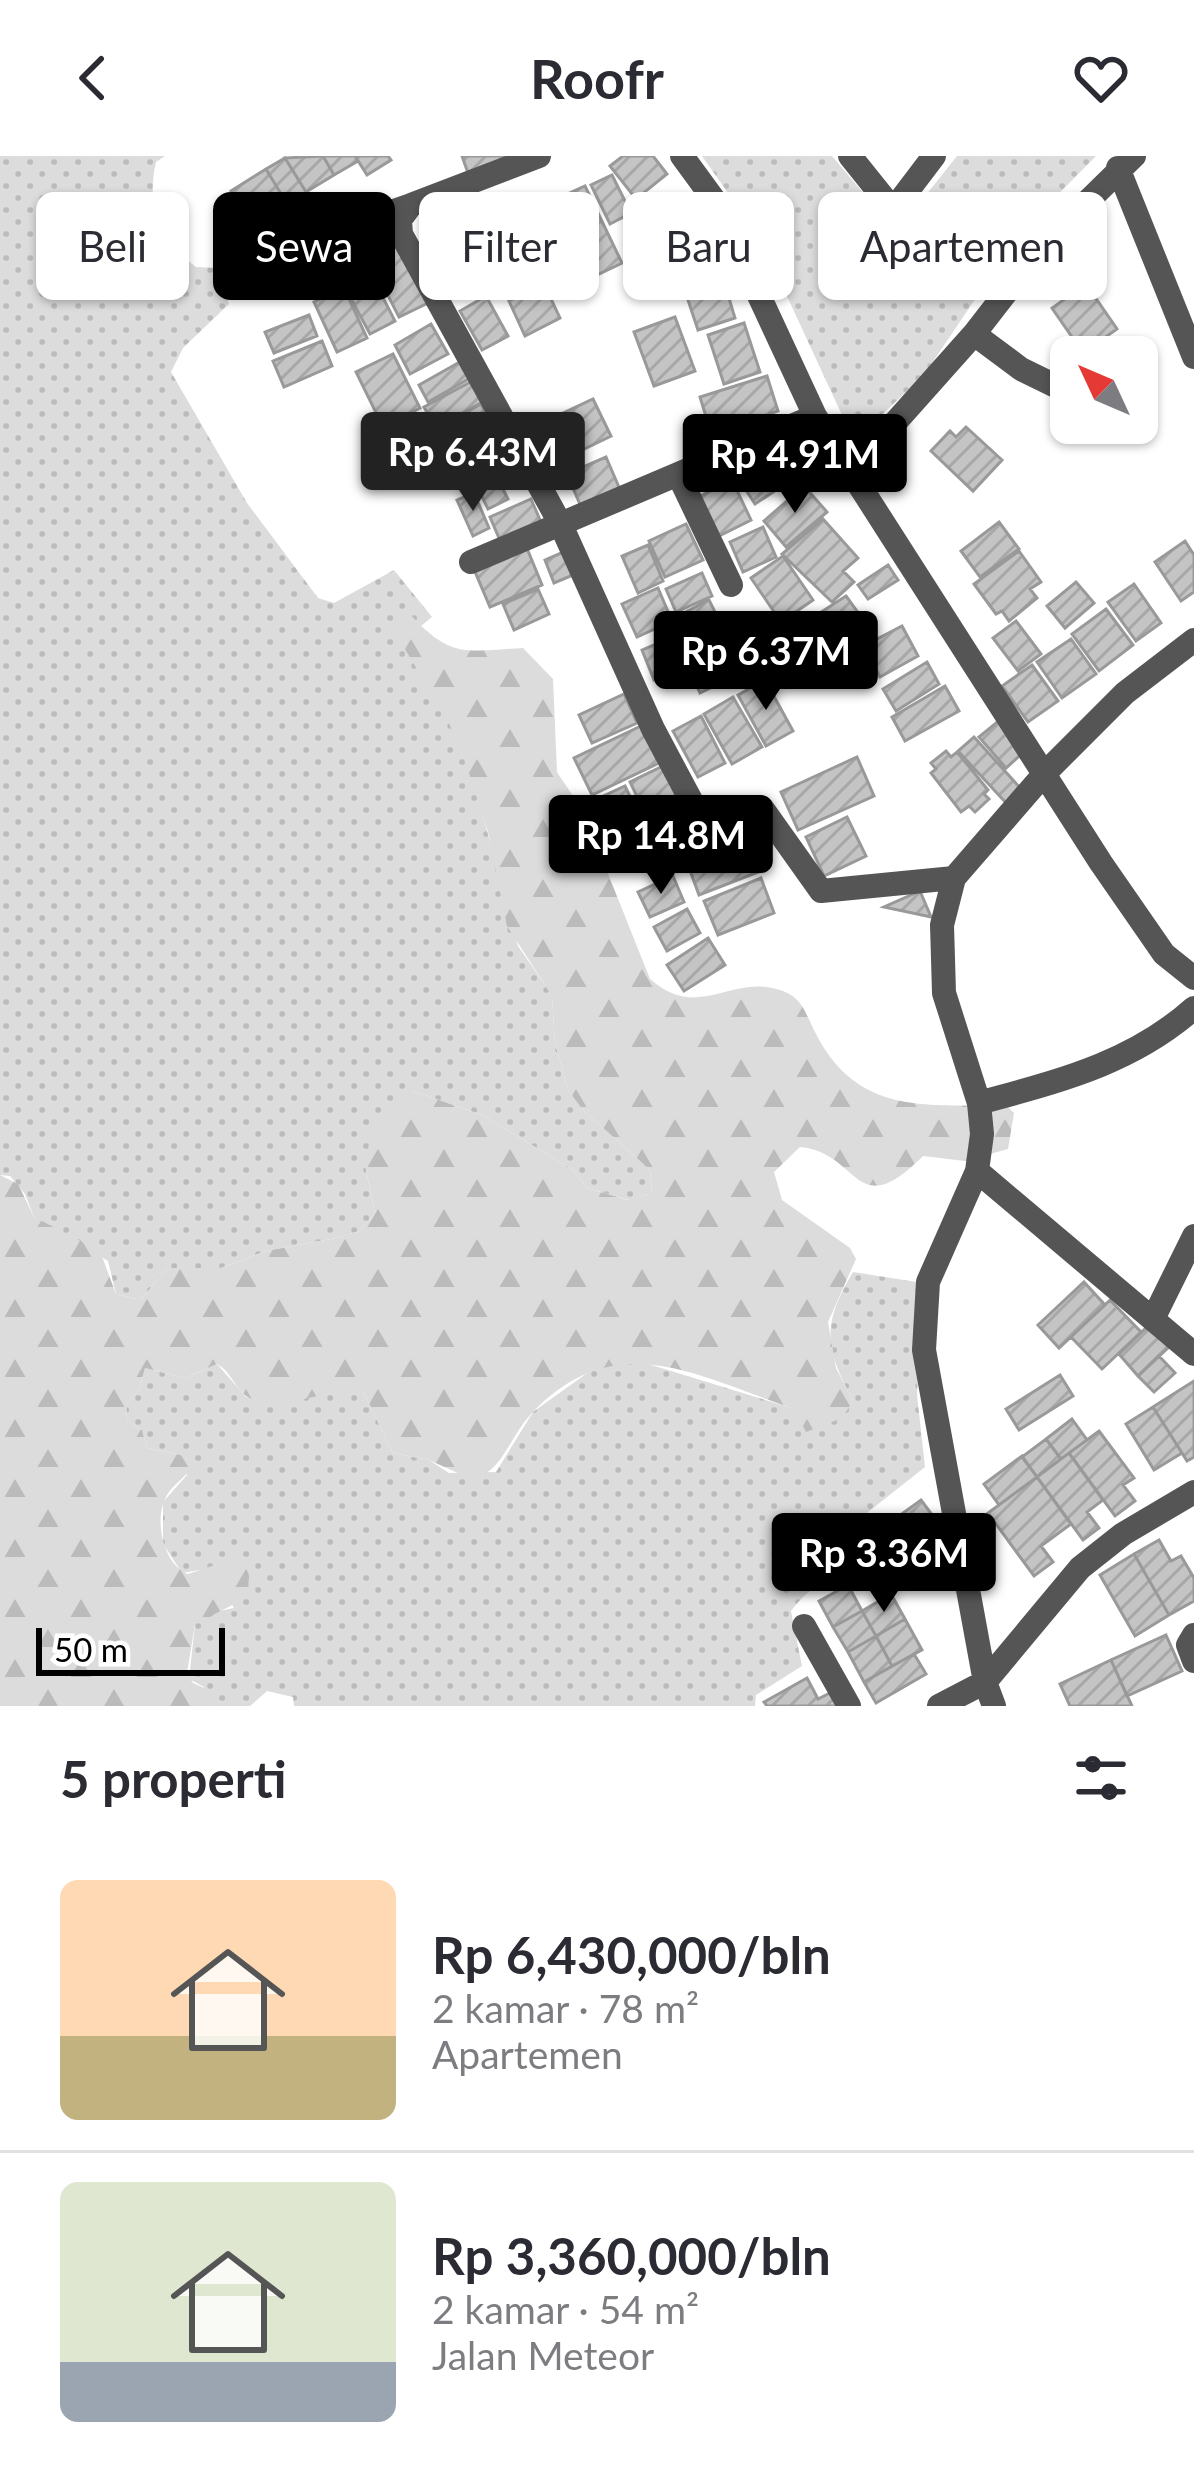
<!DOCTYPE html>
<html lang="id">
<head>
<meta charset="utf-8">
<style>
	:root { --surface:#fff; --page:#f7f7f7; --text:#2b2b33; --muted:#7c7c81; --line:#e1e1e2; --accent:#000 }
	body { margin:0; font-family:Lato,sans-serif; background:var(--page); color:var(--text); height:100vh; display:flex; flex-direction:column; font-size:45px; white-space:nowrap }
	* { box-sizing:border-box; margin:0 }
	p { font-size:39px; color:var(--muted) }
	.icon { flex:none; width:66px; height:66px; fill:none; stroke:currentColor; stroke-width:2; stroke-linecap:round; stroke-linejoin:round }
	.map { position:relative; height:1550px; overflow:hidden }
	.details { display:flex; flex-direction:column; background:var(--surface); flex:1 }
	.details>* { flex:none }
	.top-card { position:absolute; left:36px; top:36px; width:1122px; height:108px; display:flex; gap:24px }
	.needle { width:78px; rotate:314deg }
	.fabs { position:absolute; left:1050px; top:180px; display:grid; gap:24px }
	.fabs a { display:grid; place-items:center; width:108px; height:108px; border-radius:18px; background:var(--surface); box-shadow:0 3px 9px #0004; font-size:60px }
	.scale { position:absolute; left:36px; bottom:30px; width:189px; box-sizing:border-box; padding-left:12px; border:6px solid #000; border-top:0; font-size:33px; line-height:42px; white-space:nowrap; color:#000; -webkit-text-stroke:9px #fff; paint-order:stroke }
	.price { position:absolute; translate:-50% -102px; padding:0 27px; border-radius:12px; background:var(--accent); color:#fff; font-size:39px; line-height:78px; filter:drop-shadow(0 3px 6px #0008) }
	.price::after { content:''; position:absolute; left:50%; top:72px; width:36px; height:27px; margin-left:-18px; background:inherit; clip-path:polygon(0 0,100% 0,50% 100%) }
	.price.active { background:#222; color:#fff }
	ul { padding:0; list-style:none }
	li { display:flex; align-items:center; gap:36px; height:300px; padding:0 60px }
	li+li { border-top:3px solid var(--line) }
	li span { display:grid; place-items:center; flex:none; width:336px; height:240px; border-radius:18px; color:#555 }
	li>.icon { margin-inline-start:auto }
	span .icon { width:144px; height:144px; fill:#fffc; stroke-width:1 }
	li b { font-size:51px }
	h2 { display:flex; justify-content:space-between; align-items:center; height:144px; padding:0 60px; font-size:51px }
	.pill { padding:0 42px; border-radius:18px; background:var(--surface); box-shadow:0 3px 9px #0004; font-size:42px; line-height:108px }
	.pill.active { background:var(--accent); color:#fff }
	header { display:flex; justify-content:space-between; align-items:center; height:156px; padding:0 60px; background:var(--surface); font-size:54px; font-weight:700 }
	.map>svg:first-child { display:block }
</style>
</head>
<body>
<header><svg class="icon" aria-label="back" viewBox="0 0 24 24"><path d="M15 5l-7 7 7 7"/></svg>Roofr<svg class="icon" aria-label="heart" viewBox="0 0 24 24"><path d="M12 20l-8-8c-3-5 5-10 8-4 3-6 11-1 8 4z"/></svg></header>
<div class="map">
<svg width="1194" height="1550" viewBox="0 0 1194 1550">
	<defs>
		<pattern id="grass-dots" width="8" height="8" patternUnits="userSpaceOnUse" patternTransform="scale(3)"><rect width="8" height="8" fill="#dcdcdc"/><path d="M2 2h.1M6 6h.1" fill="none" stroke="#bbb" stroke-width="1.8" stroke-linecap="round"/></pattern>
		<pattern id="forest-firs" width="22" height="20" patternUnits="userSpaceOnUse" patternTransform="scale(3)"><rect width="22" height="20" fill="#dcdcdc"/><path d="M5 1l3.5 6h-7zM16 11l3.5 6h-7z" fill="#bbb"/></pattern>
		<pattern id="building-hatch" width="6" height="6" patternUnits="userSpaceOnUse" patternTransform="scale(3)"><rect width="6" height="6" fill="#c4c4c4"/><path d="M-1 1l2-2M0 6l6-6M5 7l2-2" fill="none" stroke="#a7a7a7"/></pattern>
	</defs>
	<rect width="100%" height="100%" fill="#fff"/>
	<path fill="url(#grass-dots)" d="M 0,0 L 165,0 L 156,6 C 146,50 159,83 196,111 L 218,112 L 229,148 L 183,192 L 171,216 L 247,347 L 318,442 L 334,447 L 394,414 L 432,461 L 421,470 L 405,454 L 475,630 L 518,790 L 552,839 L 555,887 L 568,934 L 582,953 L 650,1014 L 652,1037 L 629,1044 L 587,1032 L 573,1014 L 482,959 L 413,935 L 365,1009 L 375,1057 L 360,1075 L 336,1082 L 266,1095 L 221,1112 L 167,1112 L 141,1144 L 116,1138 L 108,1105 L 34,1061 L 25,1038 L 10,1020 L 0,1019 Z
		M 702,0 L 832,0 L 904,85 L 920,68 L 922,44 L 957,0 L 1096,0 L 1019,78 L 924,219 L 854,285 L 761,84 Z
		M 853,1116 L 923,1127 L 917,1239 L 925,1311 L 853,1368 C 854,1411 815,1423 791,1455 L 802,1510 L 756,1539 L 755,1550 L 294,1550 L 293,1541 L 267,1535 L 250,1550 L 212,1550 L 204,1531 L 189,1523 L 195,1468 L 209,1457 L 234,1452 L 211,1412 L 182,1417 L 163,1388 L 163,1346 L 187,1319 L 181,1299 L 147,1292 L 142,1274 L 127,1265 L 126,1248 L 139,1234 L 145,1212 L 185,1222 L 217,1208 L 246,1241 C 281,1240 333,1230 363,1235 L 393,1297 L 429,1304 L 449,1317 L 496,1316 L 533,1256 L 590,1215 L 612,1207 L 635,1204 L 795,1253 L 806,1275 L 853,1245 C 825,1192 821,1169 853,1116 Z"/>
	<path fill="url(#forest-firs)" d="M 405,453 C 450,502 459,496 523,492 L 553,523 L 557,616 L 583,655 L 650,823 C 699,866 729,818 780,834 C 802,841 805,856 814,874 C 856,960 925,949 1006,949 L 1014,957 L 1008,993 L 965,1005 L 923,1000 C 854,1069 861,997 800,991 L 774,1016 L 782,1044 L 850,1092 L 856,1103 L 828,1166 L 836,1212 L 853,1245 L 842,1262 L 806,1276 L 794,1253 C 698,1221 616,1168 531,1258 C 509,1282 504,1313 473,1324 L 429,1304 L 393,1297 L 363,1235 C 328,1230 283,1258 250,1242 C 236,1236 232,1216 217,1208 L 185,1222 L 145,1212 L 139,1234 L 126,1248 L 127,1265 L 142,1274 L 147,1292 L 181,1299 L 190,1314 C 182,1324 170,1331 165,1343 C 154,1366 164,1409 188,1418 L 233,1403 L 249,1411 L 248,1441 L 195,1468 L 187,1517 L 193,1527 L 209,1534 L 212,1550 L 0,1550 L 0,1019 L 18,1028 L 34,1061 L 100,1095 L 116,1138 L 141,1144 L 167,1112 L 221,1112 L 266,1095 L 336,1082 L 360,1075 L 375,1057 L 365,1009 L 374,961 L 413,935 L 482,959 L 573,1014 L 587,1032 L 628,1044 L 652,1037 L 650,1014 L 582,953 L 568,934 L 555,887 L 552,840 L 507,770 L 488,676 L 466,608 L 448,565 L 393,473 Z"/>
	<path fill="url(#building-hatch)" stroke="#999" stroke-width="3" d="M 323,0 L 334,19 L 306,36 L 285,2 Z
		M 323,0 L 355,0 L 358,5 L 334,19 Z
		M 355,0 L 388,0 L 391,4 L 367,19 Z
		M 462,0 L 503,0 L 505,4 L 468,17 Z
		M 623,0 L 653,0 L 667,18 L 636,43 L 610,10 Z
		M 285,2 L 306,36 L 287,48 L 266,13 Z
		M 266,13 L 287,48 L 251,69 L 231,35 Z
		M 612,19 L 631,57 L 610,68 L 591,29 Z
		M 585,30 L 622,107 L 597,119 L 561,41 Z
		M 553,47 L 584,114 L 548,131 L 517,65 Z
		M 694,68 L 712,93 L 685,114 L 666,89 Z
		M 517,76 L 536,116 L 497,135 L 478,95 Z
		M 344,82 L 364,116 L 326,138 L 306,104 Z
		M 401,88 L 430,146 L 399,161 L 376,116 L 369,120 L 362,107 Z
		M 374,124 L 395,165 L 370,178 L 348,137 Z
		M 544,128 L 560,162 L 525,180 L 509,145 Z
		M 1086,128 L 1117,173 L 1083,197 L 1052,152 Z
		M 725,129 L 735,162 L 698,174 L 687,141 Z
		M 344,132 L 367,182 L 337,196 L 314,146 Z
		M 486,140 L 508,180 L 482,194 L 460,155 Z
		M 309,159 L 317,180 L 274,197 L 265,176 Z
		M 675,161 L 695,215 L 654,230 L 634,176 Z
		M 744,167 L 760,216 L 724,228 L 708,179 Z
		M 431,168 L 448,198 L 410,218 L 395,189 Z
		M 322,185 L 332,210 L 284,231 L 273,205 Z
		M 393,198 L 420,252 L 383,271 L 356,216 Z
		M 465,203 L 474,220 L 428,246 L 419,229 Z
		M 767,220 L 778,255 L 711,277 L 700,241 Z
		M 474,224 L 486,244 L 436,272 L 424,251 Z
		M 593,243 L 611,280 L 578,296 L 561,258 Z
		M 481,248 L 489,264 L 447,287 L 438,272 Z
		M 966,271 L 1002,304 L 973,335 L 931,295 L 950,275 L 956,281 Z
		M 496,285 L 506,304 L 476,318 L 467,298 Z
		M 785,296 L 800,318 L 755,348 L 740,325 Z
		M 606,301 L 621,336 L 582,353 L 567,318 Z
		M 494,316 L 508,343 L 488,353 L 475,326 Z
		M 732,324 L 751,364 L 719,380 L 699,341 Z
		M 804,330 L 827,356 L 786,391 L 764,365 Z
		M 474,337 L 489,372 L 473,380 L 457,344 Z
		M 531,343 L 543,371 L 502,389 L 490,361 Z
		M 823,363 L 858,402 L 843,415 L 854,426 L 832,446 L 782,398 Z
		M 999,366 L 1019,393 L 980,421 L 961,395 Z
		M 686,368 L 703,404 L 665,421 L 649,385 Z
		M 763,371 L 776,401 L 743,416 L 730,386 Z
		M 1185,385 L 1194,399 L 1194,436 L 1181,445 L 1155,406 Z
		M 648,389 L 663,425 L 638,437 L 622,400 Z
		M 526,390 L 542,429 L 490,451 L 473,411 Z
		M 568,394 L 578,417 L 554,427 L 545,404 Z
		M 1019,395 L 1041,426 L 1030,433 L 1037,442 L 1009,465 L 1002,455 L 996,458 L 974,428 Z
		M 783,400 L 813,444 L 781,466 L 751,422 Z
		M 888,409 L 898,424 L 868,443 L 858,429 Z
		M 702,417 L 712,440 L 676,456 L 666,433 Z
		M 1076,426 L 1094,447 L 1065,472 L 1047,450 Z
		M 1134,428 L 1161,467 L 1136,485 L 1108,446 Z
		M 658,432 L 672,465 L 637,481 L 622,448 Z
		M 538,433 L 549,458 L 514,474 L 503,448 Z
		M 846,440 L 867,469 L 827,493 L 809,464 Z
		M 709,444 L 716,458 L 685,474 L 678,460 Z
		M 1106,453 L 1133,489 L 1099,515 L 1072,478 Z
		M 723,458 L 736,486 L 696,505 L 683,478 Z
		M 1016,465 L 1041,498 L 1018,515 L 993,482 Z
		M 902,470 L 918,500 L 880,521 L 864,490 Z
		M 680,478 L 692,508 L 654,524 L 642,494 Z
		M 1071,483 L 1096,518 L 1062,542 L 1037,506 Z
		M 732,489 L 745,515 L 700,537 L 688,510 Z
		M 927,506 L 939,528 L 896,555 L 883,533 Z
		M 1032,509 L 1058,545 L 1028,566 L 1002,530 Z
		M 765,524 L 793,575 L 766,590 L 738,539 Z
		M 945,530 L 959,555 L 905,585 L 892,561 Z
		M 624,538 L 637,567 L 592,587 L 579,559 Z
		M 733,541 L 762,591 L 732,608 L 704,558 Z
		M 701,560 L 725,607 L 698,621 L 673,575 Z
		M 1001,563 L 1027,593 L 1006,612 L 979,581 Z
		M 641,570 L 659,607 L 592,639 L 574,602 Z
		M 974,581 L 1022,634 L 1007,648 L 958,595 Z
		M 946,595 L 951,601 L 957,596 L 988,634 L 984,638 L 989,643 L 975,656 L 969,650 L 961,656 L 931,617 L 936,613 L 931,607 Z
		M 857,601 L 874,640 L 798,674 L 781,636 Z
		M 665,609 L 689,657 L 653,674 L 630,626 Z
		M 625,630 L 648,679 L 620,692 L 597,643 Z
		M 847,661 L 866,700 L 824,720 L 806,681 Z
		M 749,685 L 761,715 L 699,739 L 688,709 Z
		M 673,720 L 684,746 L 650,761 L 638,736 Z
		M 761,722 L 774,757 L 718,779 L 704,745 Z
		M 920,735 L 931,761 L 884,751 Z
		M 687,753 L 700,777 L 667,795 L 654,771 Z
		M 708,782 L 725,809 L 684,835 L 667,809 Z
		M 1084,1126 L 1105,1149 L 1059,1192 L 1038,1169 Z
		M 1110,1144 L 1141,1176 L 1102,1213 L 1071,1181 Z
		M 1149,1169 L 1169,1191 L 1138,1220 L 1119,1198 Z
		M 1159,1200 L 1175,1217 L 1154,1236 L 1138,1220 Z
		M 1060,1219 L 1073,1240 L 1019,1274 L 1006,1253 Z
		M 1194,1225 L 1194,1301 L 1187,1305 L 1153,1251 Z
		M 1153,1251 L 1182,1297 L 1154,1314 L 1126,1268 Z
		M 1072,1263 L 1087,1284 L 1061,1303 L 1046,1283 Z
		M 1099,1275 L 1134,1322 L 1123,1329 L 1135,1345 L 1115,1360 L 1069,1297 Z
		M 1046,1283 L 1061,1303 L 1037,1321 L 1022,1301 Z
		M 1069,1297 L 1103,1344 L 1087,1356 L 1099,1372 L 1083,1384 L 1037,1321 Z
		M 1022,1300 L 1037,1321 L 999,1349 L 984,1328 Z
		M 1037,1321 L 1071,1368 L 1041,1390 L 1053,1406 L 1034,1420 L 988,1357 Z
		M 921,1344 L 941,1371 L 911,1392 L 892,1365 Z
		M 1159,1384 L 1171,1405 L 1181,1400 L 1194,1422 L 1194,1445 L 1169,1459 L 1134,1398 Z
		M 1134,1398 L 1169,1459 L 1135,1480 L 1100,1419 Z
		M 848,1429 L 862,1455 L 833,1471 L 819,1445 Z
		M 891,1438 L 905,1463 L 876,1480 L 862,1455 Z
		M 862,1455 L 876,1480 L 848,1496 L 833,1471 Z
		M 905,1463 L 922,1494 L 892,1510 L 876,1480 Z
		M 1166,1479 L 1182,1515 L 1127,1540 L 1111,1504 Z
		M 876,1480 L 892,1510 L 864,1526 L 848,1496 Z
		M 914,1498 L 926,1518 L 876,1547 L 864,1526 Z
		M 1111,1504 L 1132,1550 L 1070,1550 L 1060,1528 Z
		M 807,1522 L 818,1543 L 834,1535 L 842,1550 L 767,1550 L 764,1546 Z"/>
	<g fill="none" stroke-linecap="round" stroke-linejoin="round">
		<path stroke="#555" stroke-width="24" d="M 539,0 L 411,49 L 400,64 L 401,78 L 561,369 L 653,573 L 703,667 L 762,652 L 821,735 L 954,722
			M 682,0 L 715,45 L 815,260 L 1101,707 L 1164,798 L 1194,822
			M 850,0 L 907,71
			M 1118,12 L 1194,201
			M 893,54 L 934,0
			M 273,97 L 411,49
			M 974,178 L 1021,213 L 1070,237
			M 851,316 L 974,178 L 1043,89 L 1134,0
			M 679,320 L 731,429
			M 471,406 L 815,260
			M 979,947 C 1058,925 1131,908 1194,852
			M 977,1015 L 1194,1198
			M 1154,1161 L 1194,1080
			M 804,1470 L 849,1550
			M 1194,1479 L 1188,1489 L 1194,1505
			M 939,1550 L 985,1526 L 1080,1412 L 1123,1378 L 1194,1336
			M 994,1550 L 985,1526 L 924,1194 L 928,1126 L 977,1015 L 982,978 L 979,947 L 944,837 L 942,769 L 954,722 L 1045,617 L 1125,537 L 1194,484"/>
	</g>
</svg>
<div class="fabs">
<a><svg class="needle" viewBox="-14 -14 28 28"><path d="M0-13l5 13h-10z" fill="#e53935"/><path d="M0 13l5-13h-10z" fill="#7c7c81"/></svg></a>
</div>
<div class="scale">50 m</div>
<b class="price active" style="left:473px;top:358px">Rp 6.43M</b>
<b class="price" style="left:795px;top:360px">Rp 4.91M</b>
<b class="price" style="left:766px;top:557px">Rp 6.37M</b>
<b class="price" style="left:661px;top:741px">Rp 14.8M</b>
<b class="price" style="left:884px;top:1459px">Rp 3.36M</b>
<div class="top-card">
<a class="pill">Beli</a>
<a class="pill active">Sewa</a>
<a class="pill">Filter</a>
<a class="pill">Baru</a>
<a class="pill">Apartemen</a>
</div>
</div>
<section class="details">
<h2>5 properti<svg class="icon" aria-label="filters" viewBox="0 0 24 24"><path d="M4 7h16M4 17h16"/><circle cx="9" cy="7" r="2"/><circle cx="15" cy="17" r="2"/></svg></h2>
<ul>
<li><span style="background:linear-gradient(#ffd9b3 65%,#c2b280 0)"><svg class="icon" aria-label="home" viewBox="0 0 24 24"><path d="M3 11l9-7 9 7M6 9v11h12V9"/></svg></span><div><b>Rp 6,430,000/bln</b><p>2 kamar · 78 m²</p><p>Apartemen</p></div></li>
<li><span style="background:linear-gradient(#dfe7d0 75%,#9aa5b1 0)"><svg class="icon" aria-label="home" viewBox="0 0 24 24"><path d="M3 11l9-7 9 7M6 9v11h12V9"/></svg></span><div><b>Rp 3,360,000/bln</b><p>2 kamar · 54 m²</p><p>Jalan Meteor</p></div></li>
</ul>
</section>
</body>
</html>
